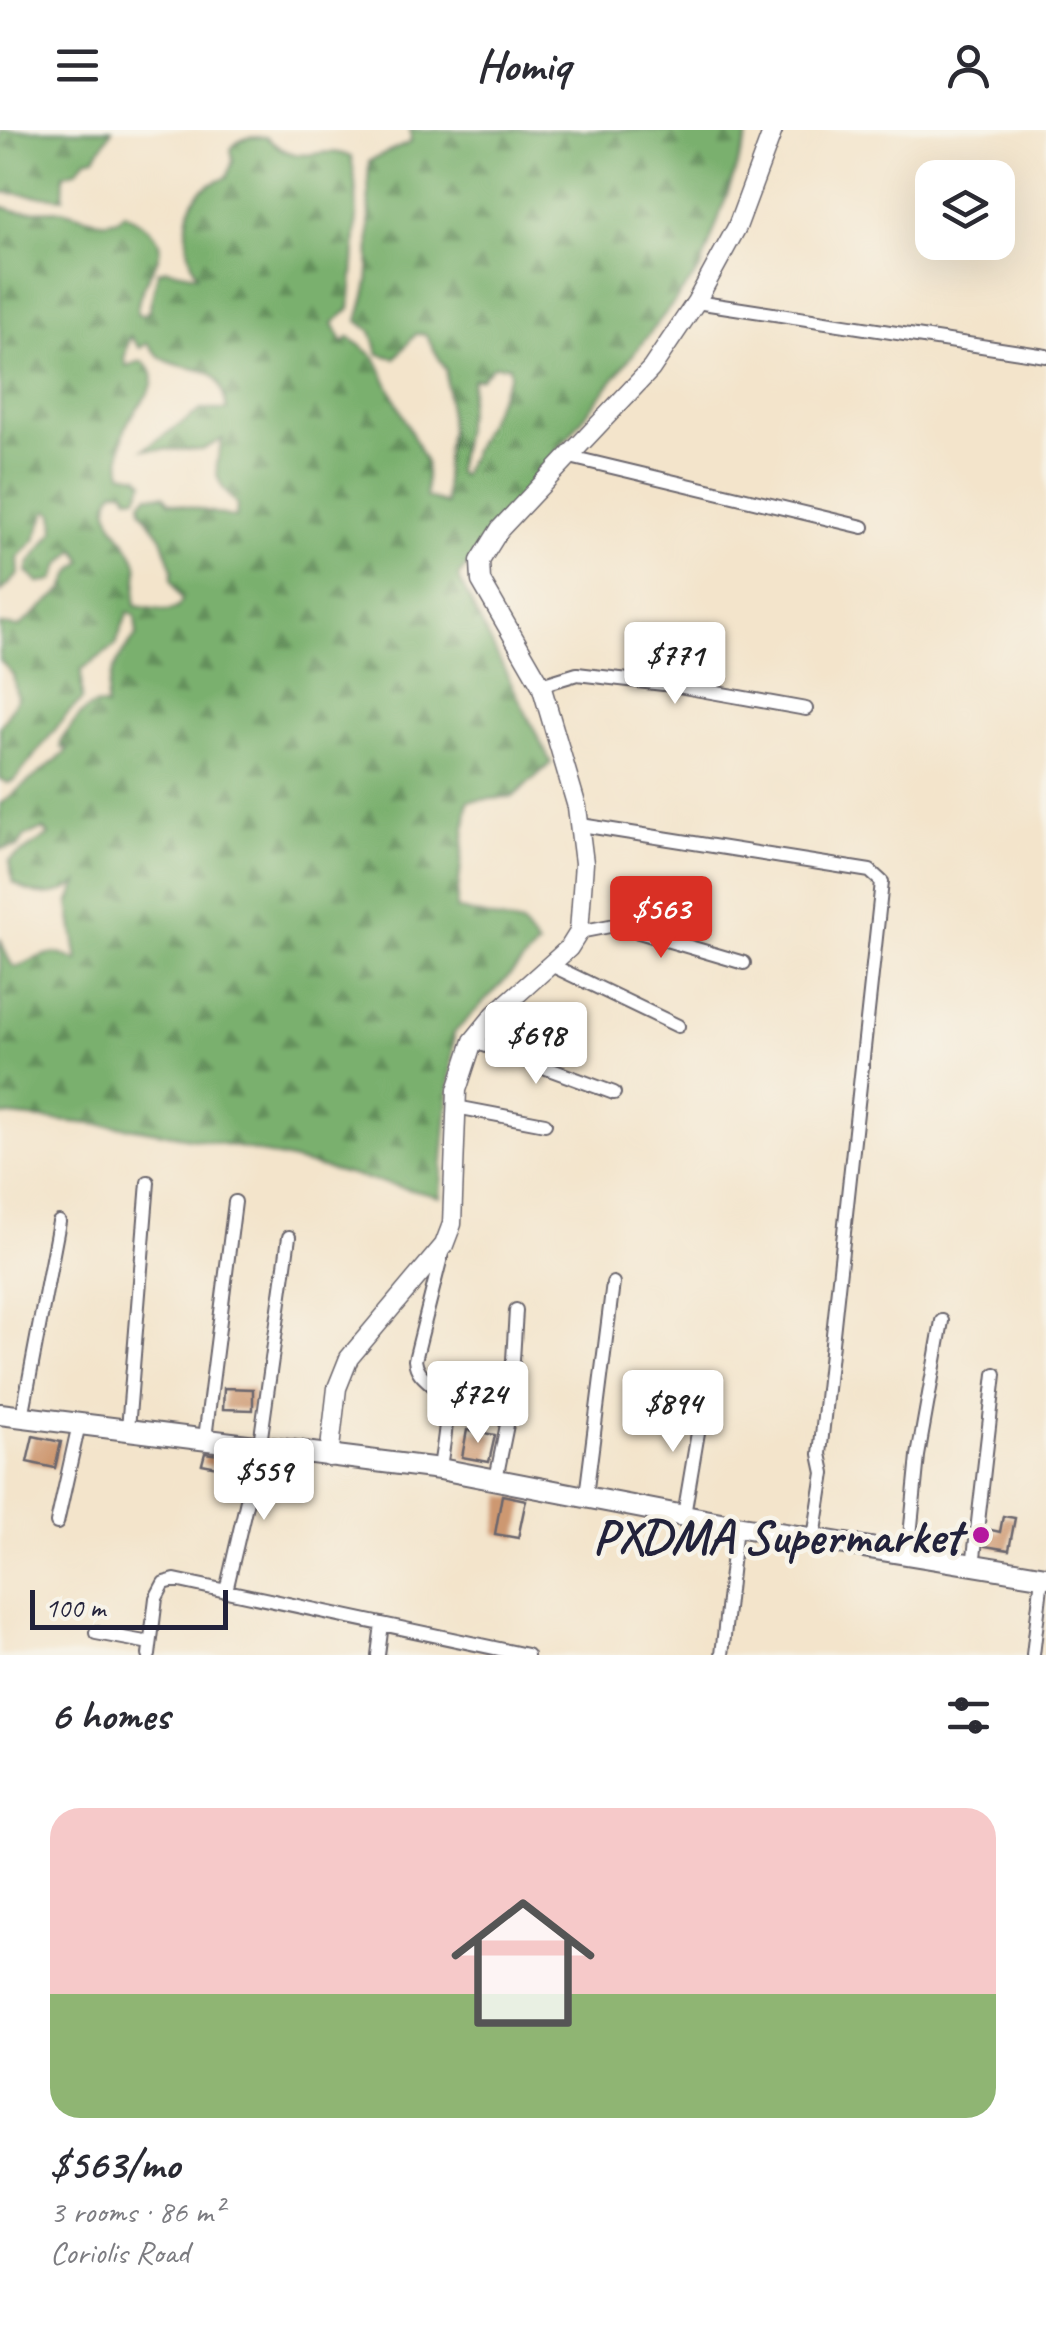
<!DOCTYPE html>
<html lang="en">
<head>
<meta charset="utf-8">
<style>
	:root { --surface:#fff; --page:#f7f7f7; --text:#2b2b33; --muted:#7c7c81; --accent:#d93025 }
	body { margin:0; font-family:Caveat,sans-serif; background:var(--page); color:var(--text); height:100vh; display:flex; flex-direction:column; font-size:38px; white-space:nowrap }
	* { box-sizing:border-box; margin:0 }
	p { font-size:32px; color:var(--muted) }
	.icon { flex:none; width:55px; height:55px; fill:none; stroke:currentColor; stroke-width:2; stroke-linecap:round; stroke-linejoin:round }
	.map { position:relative; height:1525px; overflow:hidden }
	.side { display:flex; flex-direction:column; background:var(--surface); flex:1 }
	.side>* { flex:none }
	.tools { position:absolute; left:915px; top:30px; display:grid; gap:20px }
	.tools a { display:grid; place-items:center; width:100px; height:100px; border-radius:20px; background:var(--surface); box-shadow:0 10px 40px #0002; font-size:50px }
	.scale { position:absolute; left:30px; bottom:25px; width:198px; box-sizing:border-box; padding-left:10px; border:5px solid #22223b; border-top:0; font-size:28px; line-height:35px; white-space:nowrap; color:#22223b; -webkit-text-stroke:8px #f7f3e8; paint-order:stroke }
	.price { position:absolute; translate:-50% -85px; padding:0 22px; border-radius:10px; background:#fff; color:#222; font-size:32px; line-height:65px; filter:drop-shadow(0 2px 5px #0008) }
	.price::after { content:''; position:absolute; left:50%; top:60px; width:30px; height:22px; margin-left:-15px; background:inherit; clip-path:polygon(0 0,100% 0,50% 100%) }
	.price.selected { background:var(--accent); color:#fff }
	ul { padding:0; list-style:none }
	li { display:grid; align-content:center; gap:20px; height:530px; padding:0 50px }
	li span { display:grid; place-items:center; height:310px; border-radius:30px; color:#555 }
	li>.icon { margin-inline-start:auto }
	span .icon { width:180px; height:180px; fill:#fffc; stroke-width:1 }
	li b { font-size:42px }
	h2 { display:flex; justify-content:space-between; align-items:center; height:120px; padding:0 50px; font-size:42px }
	header { display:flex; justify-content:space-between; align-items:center; height:130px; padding:0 50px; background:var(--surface); font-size:45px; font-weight:700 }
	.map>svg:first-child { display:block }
</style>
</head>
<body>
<header><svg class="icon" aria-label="menu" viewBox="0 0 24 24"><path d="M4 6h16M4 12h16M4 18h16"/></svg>Homiq<svg class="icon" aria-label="person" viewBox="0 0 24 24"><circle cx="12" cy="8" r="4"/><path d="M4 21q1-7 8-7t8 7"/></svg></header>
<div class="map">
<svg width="1046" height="1525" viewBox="0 0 1046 1525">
	<defs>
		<pattern id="forest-firs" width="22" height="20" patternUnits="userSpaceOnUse" patternTransform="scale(2.5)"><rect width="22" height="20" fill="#7ab06e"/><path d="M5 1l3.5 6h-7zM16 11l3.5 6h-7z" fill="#648f5c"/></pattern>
	</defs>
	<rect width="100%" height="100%" fill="#f7f3e8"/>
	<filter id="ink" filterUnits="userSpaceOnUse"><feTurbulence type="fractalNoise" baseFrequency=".01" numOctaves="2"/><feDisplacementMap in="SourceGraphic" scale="20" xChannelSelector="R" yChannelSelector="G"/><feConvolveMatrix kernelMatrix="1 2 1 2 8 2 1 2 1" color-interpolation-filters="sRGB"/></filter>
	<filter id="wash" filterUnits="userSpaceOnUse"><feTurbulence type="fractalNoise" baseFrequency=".0048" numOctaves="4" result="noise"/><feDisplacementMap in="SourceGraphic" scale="40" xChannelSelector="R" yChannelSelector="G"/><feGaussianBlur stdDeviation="2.25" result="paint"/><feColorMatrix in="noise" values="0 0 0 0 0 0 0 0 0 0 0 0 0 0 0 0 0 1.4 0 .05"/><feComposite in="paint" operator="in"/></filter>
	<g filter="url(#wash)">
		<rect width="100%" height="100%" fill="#f3e4cb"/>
		<path fill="url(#forest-firs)" stroke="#4e6954" stroke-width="2.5" fill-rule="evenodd" d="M 0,0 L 112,0 L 95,27 L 86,29 L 76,41 L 64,44 L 63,68 L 0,62 Z
			M 410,0 L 750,0 L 701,138 L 458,447 L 551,633 L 513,667 L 468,671 L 456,779 L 522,795 L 538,816 L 454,903 L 440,1067 L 229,1015 L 134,998 L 0,985 L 0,808 C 16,853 14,834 46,825 C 58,821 68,827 78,831 L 69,774 L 78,753 C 57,769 33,768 13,752 L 9,731 L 49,705 L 44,699 L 25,706 L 18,717 L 0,719 L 0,674 L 64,624 L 68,618 L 61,618 L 61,610 C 73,596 86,569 106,577 C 107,547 117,528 137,505 L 135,486 L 128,482 L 115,516 L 81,540 L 82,570 L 69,582 L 15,650 L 8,653 L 0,649 L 0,597 L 17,569 L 13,545 L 0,530 L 0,495 L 19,497 L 64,459 L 71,443 L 83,431 L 76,419 L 60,435 L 54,450 L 39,453 L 27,442 L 29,434 L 55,400 L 54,384 L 47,380 L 35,410 L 18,428 L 19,444 L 0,463 L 0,76 L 17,81 L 62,80 L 103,92 L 118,89 L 124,83 C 194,119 140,133 137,183 L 143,186 L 149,180 L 158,142 L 166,139 L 197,145 C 185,122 181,85 198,64 C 205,55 218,52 227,47 L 233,31 L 231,19 C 240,6 252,7 266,7 C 304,43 319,11 351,27 C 362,75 354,130 350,179 L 333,193 L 343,213 L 349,207 L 375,227 L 426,333 L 426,367 L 446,374 L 445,334 L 450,300 L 446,240 L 425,204 L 416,204 L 395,228 L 379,224 L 371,201 L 358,191 C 361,179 366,165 368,152 C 373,112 366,72 369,31 L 411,12 ZM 130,206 L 140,218 L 147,213 C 152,219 158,227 165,230 C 201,247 217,227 227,280 L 201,280 L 144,319 L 202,320 L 223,309 C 213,338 213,352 237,374 L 236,388 L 169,372 L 164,365 L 148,365 L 141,371 L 142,380 L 162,408 L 173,440 L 171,449 L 182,471 L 177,478 L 168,481 L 135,476 C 135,464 139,446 137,434 C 131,409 92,386 115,360 L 124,360 L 128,367 L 137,366 L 144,352 L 139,346 L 122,343 C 118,331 122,306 127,294 C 136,274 170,252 142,231 L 126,236 L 124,229 ZM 493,236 L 509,236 L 510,244 L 461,346 L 456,342 L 473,249 L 481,248 Z"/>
		<g id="blocks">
			<path fill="#cd9871" d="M 224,1258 L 253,1259 L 253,1280 L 223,1279 Z
				M 467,1300 L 495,1305 L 489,1332 L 462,1327 Z
				M 33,1306 L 61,1312 L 55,1338 L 27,1332 Z
				M 205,1323 L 246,1329 L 243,1342 L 202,1334 Z
				M 502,1365 L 526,1370 L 518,1408 L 495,1404 Z
				M 1003,1386 L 1015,1388 L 1009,1420 L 985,1416 L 987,1399 L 1000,1402 Z"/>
		</g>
	</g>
	<g filter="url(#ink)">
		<use href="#blocks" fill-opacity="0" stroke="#6b666d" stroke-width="2.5"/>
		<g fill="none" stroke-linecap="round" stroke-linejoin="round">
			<defs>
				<path id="minor" d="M 696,172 L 1046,226
					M 566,326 L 863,397
					M 541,555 L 577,544 L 672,555 L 806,579
					M 581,695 L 870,741 L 882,752 L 820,1324 L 824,1343 L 814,1408
					M 579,802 L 615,795 L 744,833
					M 549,834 L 678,896
					M 473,911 L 614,963
					M 456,977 L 545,994
					M 22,1287 L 59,1092
					M 128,1299 L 148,1052
					M 205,1308 L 235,1072
					M 440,1339 C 442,1317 451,1288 442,1267 C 435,1252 417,1249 415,1230 L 442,1123
					M 496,1349 L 510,1280 L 516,1180
					M 586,1366 L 613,1153
					M 684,1385 L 703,1273
					M 57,1393 L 79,1294
					M 908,1426 L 918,1326 L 942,1191
					M 973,1436 L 995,1244
					M 226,1461 L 260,1314 L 289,1107
					M 96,1503 L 150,1513
					M 149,1525 L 156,1468 L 164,1453 L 175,1450 L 527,1525
					M 378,1525 L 382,1494
					M 722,1525 L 736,1396
					M 1033,1525 L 1042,1447"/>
				<path id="secondary" d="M 329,1327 L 337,1258 L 349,1228 L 444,1115 L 452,1094 L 457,960 L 473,911 L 495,884 L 569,818 L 579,802 L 584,733 L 577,677 L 541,555 L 481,451 L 480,431 L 500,399 L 651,239 L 696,172 L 737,97 L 773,0"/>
				<path id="primary" d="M 0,1284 L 440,1339 L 736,1396 L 1046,1447"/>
			</defs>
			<use href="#minor" stroke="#6b666d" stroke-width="16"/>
			<use href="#secondary" stroke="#6b666d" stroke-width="21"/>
			<use href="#primary" stroke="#6b666d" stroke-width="24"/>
			<use href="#minor" stroke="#fff" stroke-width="12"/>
			<use href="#secondary" stroke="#fff" stroke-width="18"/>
			<use href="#primary" stroke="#fff" stroke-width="20"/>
		</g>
	</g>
	<circle fill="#b5179e" stroke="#f7f3e8" stroke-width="4" cx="981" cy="1405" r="10"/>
	<g text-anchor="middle" stroke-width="9" stroke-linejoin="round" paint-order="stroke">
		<g font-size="50" font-weight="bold" fill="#22223b" stroke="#f7f3e8" text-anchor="end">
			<text x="961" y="1423">PXDMA Supermarket</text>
		</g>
	</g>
</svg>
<div class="tools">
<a><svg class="icon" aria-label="layers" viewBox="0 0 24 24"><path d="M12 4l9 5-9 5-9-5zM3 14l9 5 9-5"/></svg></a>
</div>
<div class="scale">100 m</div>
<b class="price" style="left:675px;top:577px">$771</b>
<b class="price selected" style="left:661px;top:831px">$563</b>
<b class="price" style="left:536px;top:957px">$698</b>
<b class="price" style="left:478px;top:1316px">$724</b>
<b class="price" style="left:673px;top:1325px">$894</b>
<b class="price" style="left:264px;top:1393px">$559</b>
</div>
<section class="side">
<h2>6 homes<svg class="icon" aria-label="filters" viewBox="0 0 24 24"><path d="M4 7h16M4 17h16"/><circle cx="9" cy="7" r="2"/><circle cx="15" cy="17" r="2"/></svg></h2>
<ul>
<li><span style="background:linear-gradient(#f6c9c9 60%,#8fb573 0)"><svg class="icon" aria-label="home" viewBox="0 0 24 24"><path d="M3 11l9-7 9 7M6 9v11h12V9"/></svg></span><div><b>$563/mo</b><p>3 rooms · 86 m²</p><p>Coriolis Road</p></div></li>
</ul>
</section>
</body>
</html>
